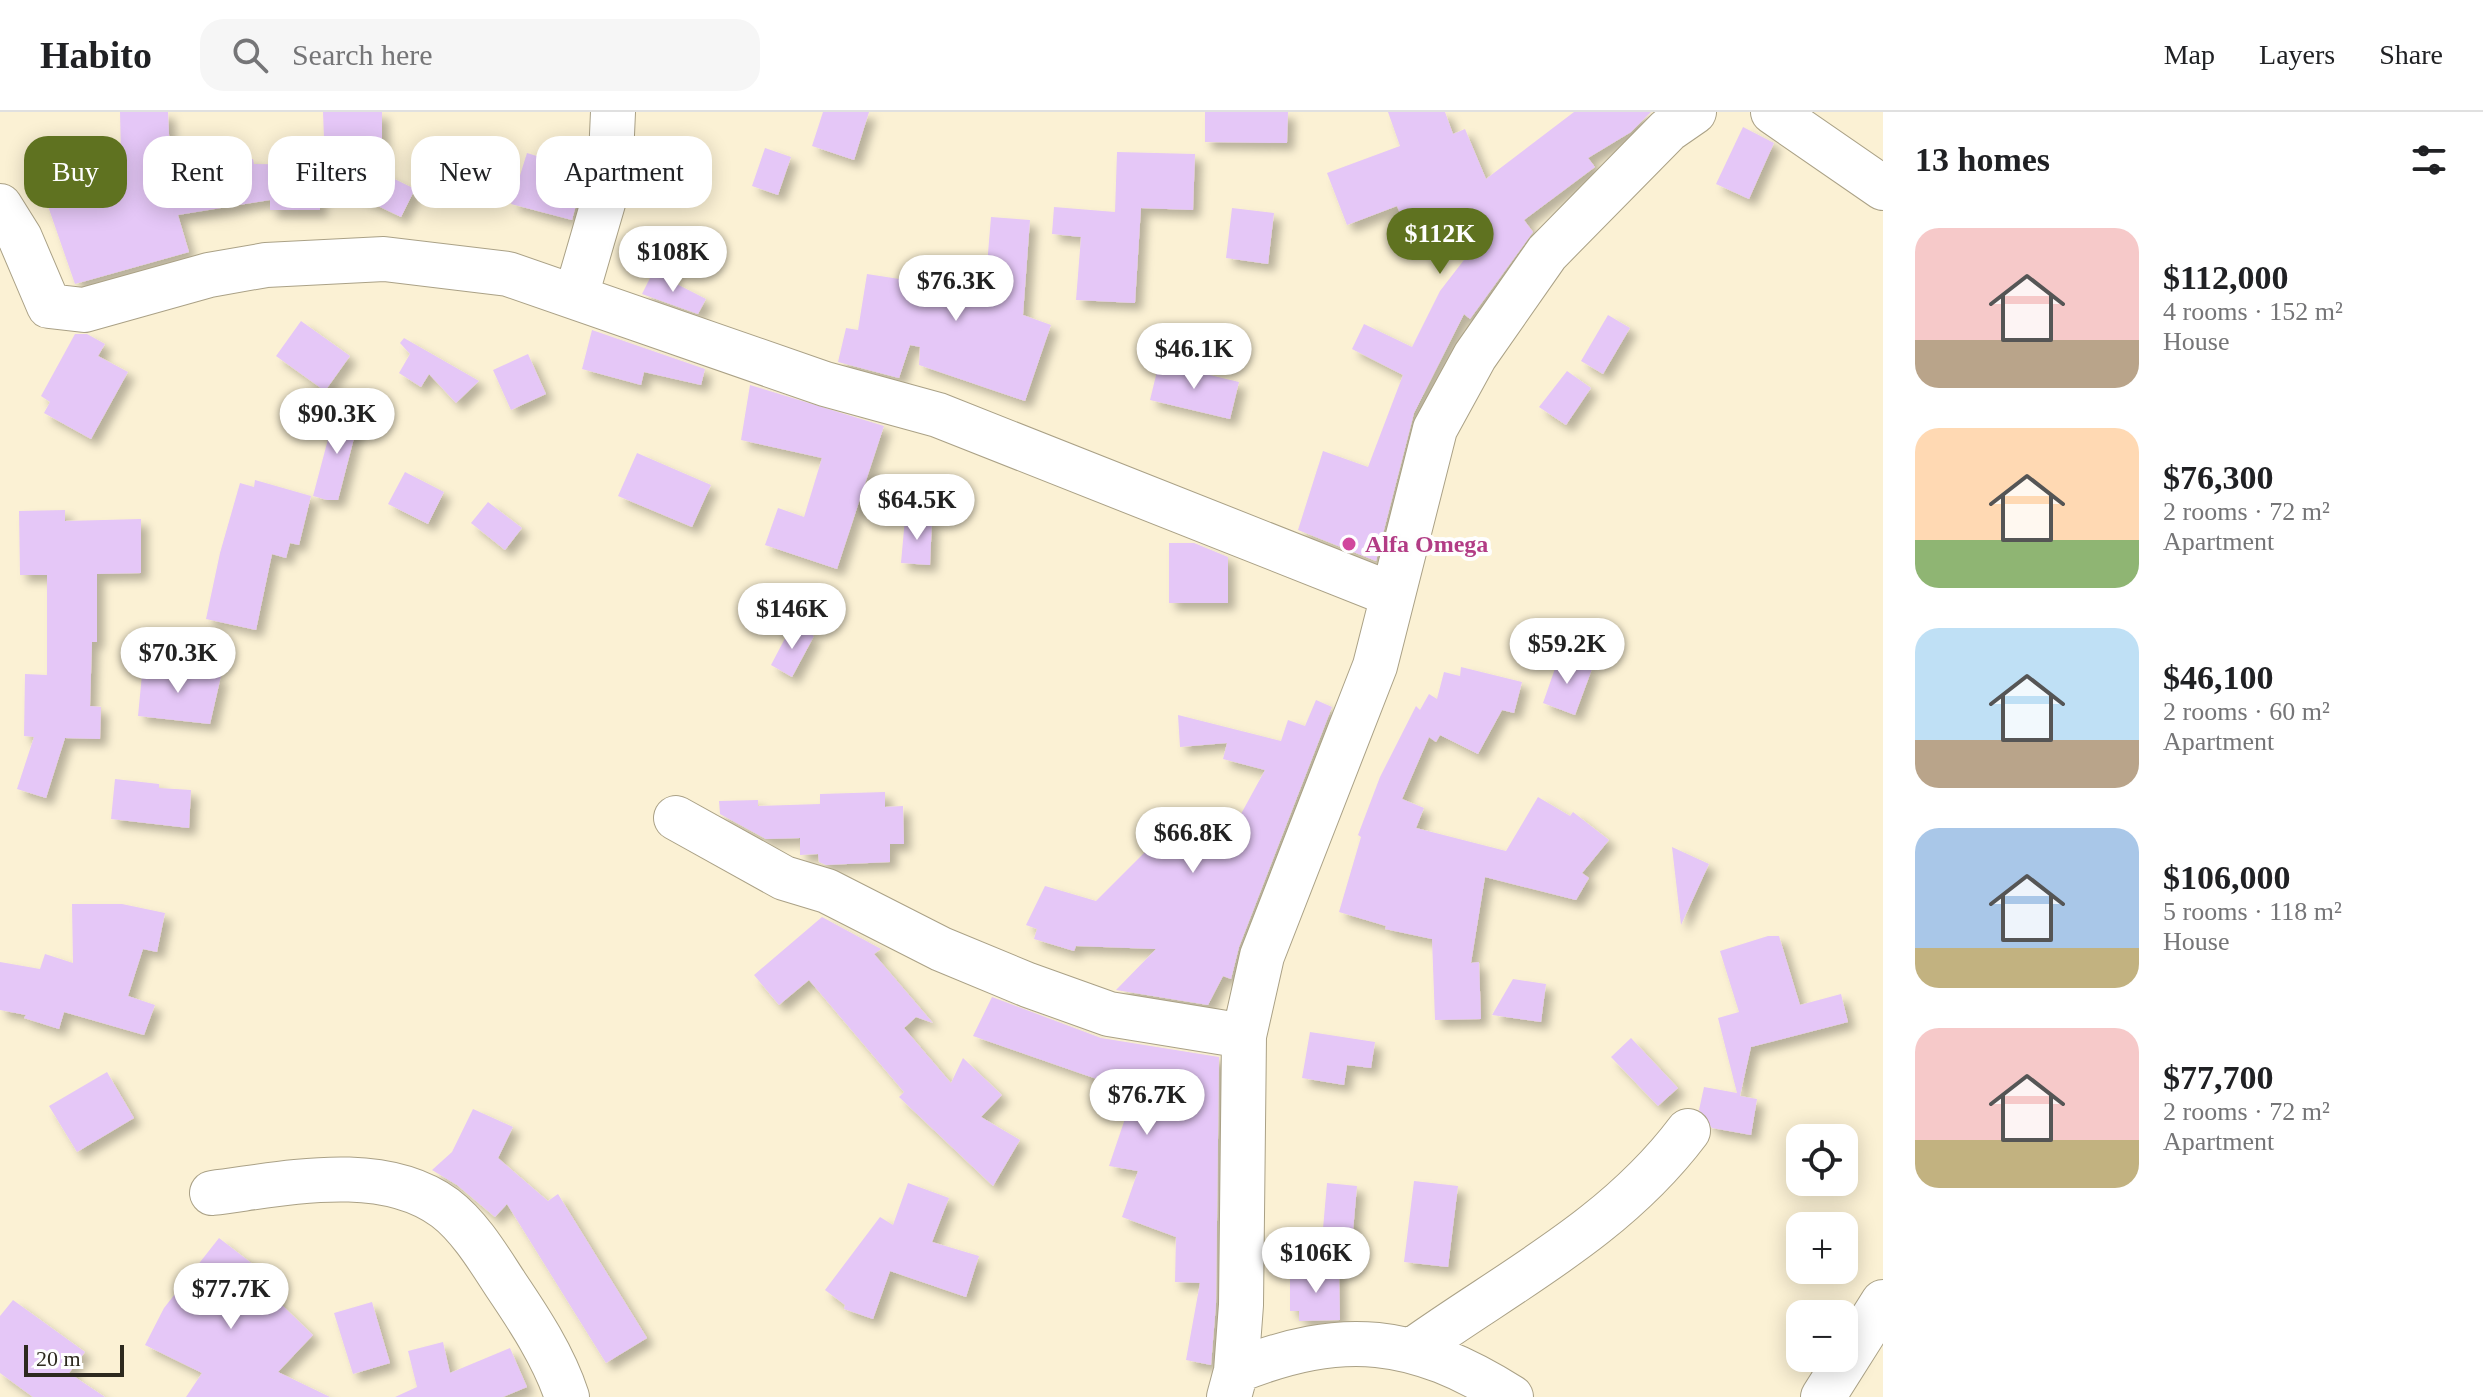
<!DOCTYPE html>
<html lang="en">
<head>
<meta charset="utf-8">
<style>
	:root { --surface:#fff; --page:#f6f6f6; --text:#202124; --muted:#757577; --line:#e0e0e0; --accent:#5f7220 }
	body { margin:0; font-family:Georgia,serif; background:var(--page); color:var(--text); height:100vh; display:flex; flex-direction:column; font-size:30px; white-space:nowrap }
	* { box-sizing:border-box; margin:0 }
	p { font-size:26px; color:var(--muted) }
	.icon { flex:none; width:44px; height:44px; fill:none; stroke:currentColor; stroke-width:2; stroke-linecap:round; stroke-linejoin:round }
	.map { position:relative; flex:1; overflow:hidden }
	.side { display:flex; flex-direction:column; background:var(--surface); width:600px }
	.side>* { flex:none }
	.top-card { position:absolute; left:24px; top:24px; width:760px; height:72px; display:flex; gap:16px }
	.controls { position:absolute; left:1786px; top:1012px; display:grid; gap:16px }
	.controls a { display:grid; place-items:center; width:72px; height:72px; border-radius:16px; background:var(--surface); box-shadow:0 4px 20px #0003; font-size:40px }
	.scale { position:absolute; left:24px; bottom:20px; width:100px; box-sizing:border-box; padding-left:8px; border:4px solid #2d291e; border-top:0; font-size:22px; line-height:28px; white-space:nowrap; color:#2d291e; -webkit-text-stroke:6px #fefefe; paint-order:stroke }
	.price { position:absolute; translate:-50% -68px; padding:0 18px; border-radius:28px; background:#fff; color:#222; font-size:26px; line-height:52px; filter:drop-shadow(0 2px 4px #0008) }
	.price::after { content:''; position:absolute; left:50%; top:48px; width:24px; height:18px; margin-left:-12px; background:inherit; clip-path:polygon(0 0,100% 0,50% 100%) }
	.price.selected { background:var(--accent); color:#fff }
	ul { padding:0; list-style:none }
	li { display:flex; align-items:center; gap:24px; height:200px; padding:0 32px }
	li span { display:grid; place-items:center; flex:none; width:224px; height:160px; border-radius:24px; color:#555 }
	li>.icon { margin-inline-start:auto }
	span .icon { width:96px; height:96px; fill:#fffc; stroke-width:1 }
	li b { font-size:34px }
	h2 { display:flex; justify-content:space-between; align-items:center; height:96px; padding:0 32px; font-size:34px }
	.pill { padding:0 28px; border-radius:24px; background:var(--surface); box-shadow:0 4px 20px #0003; font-size:28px; line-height:72px }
	.pill.selected { background:var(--accent); color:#fff }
	header { display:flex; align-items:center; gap:48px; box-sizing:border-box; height:112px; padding:0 40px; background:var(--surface); border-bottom:2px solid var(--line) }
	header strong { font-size:38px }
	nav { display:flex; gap:44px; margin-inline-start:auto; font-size:28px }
	.search { width:560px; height:72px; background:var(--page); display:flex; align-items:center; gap:20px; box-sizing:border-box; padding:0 28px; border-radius:24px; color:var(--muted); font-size:30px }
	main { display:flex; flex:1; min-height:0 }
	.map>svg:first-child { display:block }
</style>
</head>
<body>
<header>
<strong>Habito</strong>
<div class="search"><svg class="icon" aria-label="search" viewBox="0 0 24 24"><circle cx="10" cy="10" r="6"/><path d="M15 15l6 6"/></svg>Search here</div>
<nav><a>Map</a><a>Layers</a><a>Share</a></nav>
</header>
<main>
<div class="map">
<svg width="1883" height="1285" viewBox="0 0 1883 1285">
	<defs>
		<filter id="shadow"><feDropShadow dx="7" dy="7" stdDeviation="4" flood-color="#0004"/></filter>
	</defs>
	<rect width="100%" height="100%" fill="#fbf1d4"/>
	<path fill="#e5c7f7" filter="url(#shadow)" d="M 120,0 L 168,0 L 170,44 L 186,44 L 186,58 L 253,47 L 254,52 L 325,53 L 323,0 L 382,0 L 382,61 L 415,77 L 401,105 L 355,83 L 320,83 L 320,98 L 270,98 L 270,88 L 178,103 L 189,140 L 75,172 L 40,71 L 121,43 Z
		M 823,0 L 869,0 L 854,48 L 812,34 Z
		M 1205,0 L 1288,0 L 1287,31 L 1205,30 Z
		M 1388,0 L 1445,0 L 1453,22 L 1465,17 L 1486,67 L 1574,0 L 1651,0 L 1631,20 L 1588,46 L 1595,55 L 1524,108 L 1533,120 L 1470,207 L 1464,202 L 1414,301 L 1376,449 L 1298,418 L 1323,339 L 1368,355 L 1403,263 L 1352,237 L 1364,212 L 1412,235 L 1440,179 L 1467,144 L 1433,111 L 1408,121 L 1397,94 L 1347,113 L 1327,61 L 1400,34 Z
		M 1743,15 L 1774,31 L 1749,87 L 1716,72 Z
		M 765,36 L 791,45 L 778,83 L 752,74 Z
		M 1117,40 L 1195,42 L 1193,98 L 1141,96 L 1135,191 L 1076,188 L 1081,125 L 1052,122 L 1054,95 L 1115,100 Z
		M 527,41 L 585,59 L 572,108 L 511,92 Z
		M 1232,96 L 1274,101 L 1268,152 L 1226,146 Z
		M 991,105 L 1030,108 L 1023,203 L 1051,213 L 1025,289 L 919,253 L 920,235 L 910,233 L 899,266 L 838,250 L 846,216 L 858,218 L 867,162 L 925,171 L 984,190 Z
		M 653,160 L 706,187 L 698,202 L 642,182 Z
		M 1608,203 L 1630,216 L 1603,262 L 1581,249 Z
		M 301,209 L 350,244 L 325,279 L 276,244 Z
		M 592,218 L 705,257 L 701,273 L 644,260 L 641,273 L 582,257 Z
		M 75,222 L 87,222 L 105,232 L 98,244 L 128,260 L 91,327 L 44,301 L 50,290 L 41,284 Z
		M 404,226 L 479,269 L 456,291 L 429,262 L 421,275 L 399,261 L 410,242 L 400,231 Z
		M 528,242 L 546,282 L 511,298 L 493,258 Z
		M 1159,251 L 1239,270 L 1230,307 L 1150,288 Z
		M 1567,259 L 1591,276 L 1566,313 L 1539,295 Z
		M 750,273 L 884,314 L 837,457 L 765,433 L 778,396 L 804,405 L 822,346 L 741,328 Z
		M 336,297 L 360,303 L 338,388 L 327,388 L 313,384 Z
		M 637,341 L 711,373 L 692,415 L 618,384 Z
		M 405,360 L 444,380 L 428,412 L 388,392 Z
		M 255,368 L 311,384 L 299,433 L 290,431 L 286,446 L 272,442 L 256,518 L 206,507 L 220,441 L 240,371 L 254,375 Z
		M 488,390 L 522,416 L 505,438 L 471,411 Z
		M 65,398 L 65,409 L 141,407 L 141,461 L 97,462 L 97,530 L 92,530 L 90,594 L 101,595 L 100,627 L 65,626 L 46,686 L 17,677 L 34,625 L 24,624 L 25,562 L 47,563 L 47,463 L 20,463 L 19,399 Z
		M 905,406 L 932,408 L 930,453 L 901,451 Z
		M 1169,431 L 1194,431 L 1228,445 L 1228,491 L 1169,491 Z
		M 792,513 L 814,524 L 792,565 L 771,553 Z
		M 1559,545 L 1592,557 L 1575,603 L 1543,591 Z
		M 143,552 L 221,564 L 210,612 L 138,604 Z
		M 1461,555 L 1522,570 L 1514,601 L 1502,598 L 1478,642 L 1440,623 L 1436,630 L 1429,625 L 1402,687 L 1424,696 L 1416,716 L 1506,739 L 1538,685 L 1570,704 L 1573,700 L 1609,728 L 1582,761 L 1589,766 L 1576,788 L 1485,765 L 1471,851 L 1479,850 L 1481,907 L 1435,908 L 1432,827 L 1385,817 L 1386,814 L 1339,800 L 1361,725 L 1358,723 L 1380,665 L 1416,594 L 1420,598 L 1429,582 L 1437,587 L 1444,560 L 1460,564 Z
		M 1316,588 L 1332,595 L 1239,835 L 1231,867 L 1223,864 L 1208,893 L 1116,878 L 1156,837 L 1076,834 L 1074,839 L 1034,827 L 1037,817 L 1026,813 L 1045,774 L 1096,789 L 1170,715 L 1180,731 L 1200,702 L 1229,724 L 1265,658 L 1223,647 L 1227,631 L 1180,635 L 1178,603 L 1281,629 L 1288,608 L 1305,614 Z
		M 115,667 L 159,672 L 159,676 L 191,678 L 189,716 L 111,707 Z
		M 885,680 L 885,695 L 903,694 L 904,732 L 890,732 L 890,750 L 826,753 L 819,750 L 818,742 L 800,743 L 800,726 L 766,727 L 720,702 L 719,689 L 758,688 L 758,694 L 820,692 L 820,682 Z
		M 1672,735 L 1709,752 L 1681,813 Z
		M 72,792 L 122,792 L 165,801 L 157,840 L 143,837 L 128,884 L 155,893 L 144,923 L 64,900 L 59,917 L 24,906 L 26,903 L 0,898 L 0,850 L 40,857 L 45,842 L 73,851 Z
		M 822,805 L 881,837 L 874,842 L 933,911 L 916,905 L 904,916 L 951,971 L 963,946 L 1002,983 L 981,1005 L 1020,1028 L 993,1074 L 899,985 L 904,980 L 809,868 L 779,893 L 754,863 Z
		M 1768,824 L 1779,824 L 1800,893 L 1841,882 L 1848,910 L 1751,935 L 1740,984 L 1757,987 L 1751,1023 L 1712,1016 L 1699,998 L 1704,975 L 1737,981 L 1718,906 L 1739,900 L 1720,839 Z
		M 1513,867 L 1546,872 L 1541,910 L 1492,903 Z
		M 992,885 L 1101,926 L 1219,945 L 1216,1192 L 1211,1253 L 1186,1248 L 1200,1171 L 1175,1170 L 1176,1125 L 1122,1105 L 1138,1059 L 1109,1054 L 1134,980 L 973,924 Z
		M 1310,920 L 1375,930 L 1371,956 L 1347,953 L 1344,973 L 1302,966 Z
		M 1631,926 L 1678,976 L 1658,994 L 1611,945 Z
		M 107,960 L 134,1006 L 77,1040 L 49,994 Z
		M 473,997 L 513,1015 L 498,1046 L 548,1089 L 558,1082 L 647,1226 L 606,1251 L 507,1092 L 495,1105 L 457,1073 L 432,1058 L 452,1040 Z
		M 1414,1069 L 1458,1074 L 1448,1155 L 1404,1150 Z
		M 908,1071 L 949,1086 L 932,1130 L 979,1144 L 966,1185 L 890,1159 L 873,1207 L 844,1197 L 845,1193 L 825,1178 L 880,1105 L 893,1113 Z
		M 1327,1071 L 1357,1074 L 1350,1153 L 1320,1151 Z
		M 219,1126 L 263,1160 L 253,1165 L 313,1223 L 278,1260 L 330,1285 L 186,1285 L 202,1261 L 145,1233 L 164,1196 Z
		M 1339,1157 L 1340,1208 L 1299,1209 L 1299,1199 L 1290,1199 L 1290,1166 L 1298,1166 L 1298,1158 Z
		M 13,1188 L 85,1240 L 69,1261 L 105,1285 L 33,1285 L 0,1261 L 0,1204 Z
		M 372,1190 L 390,1251 L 353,1262 L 334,1201 Z
		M 443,1230 L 450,1261 L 510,1236 L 527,1275 L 503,1285 L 395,1285 L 417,1275 L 408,1239 Z"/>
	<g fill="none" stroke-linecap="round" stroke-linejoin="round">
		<defs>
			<path id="minor" d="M 1773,0 L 1883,76
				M 0,94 L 20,126 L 49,194 L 84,198 L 209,163 L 266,153 L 384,147 L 508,162 L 825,272 L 938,303 L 1393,483
				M 572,184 L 580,170 L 610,67 L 613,0
				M 676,706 L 784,766 L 827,779 L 941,837 L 1028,873 L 1109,902 L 1244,924
				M 212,1081 C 285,1072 381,1049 445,1096 C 470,1115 489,1147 506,1173 C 529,1207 554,1245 567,1285
				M 1414,1237 C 1511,1168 1615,1116 1688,1019
				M 1236,1259 C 1343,1216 1414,1224 1511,1285
				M 1229,1285 L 1236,1259 L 1241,1193 L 1244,924 L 1262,844 L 1375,554 L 1435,317 L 1475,244 L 1547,141 L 1668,18 L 1694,0
				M 1823,1285 L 1883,1190"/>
		</defs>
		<use href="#minor" stroke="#aaa186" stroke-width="46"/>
		<use href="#minor" stroke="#fff" stroke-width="44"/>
	</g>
	<circle fill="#d1479c" stroke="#fefefe" stroke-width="3" cx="1349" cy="432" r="8"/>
	<g text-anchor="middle" stroke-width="8" stroke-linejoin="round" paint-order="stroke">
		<g font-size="24" font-weight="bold" fill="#b23c85" stroke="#fefefe" text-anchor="start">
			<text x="1365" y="440">Alfa Omega</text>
		</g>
	</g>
</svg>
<div class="controls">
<a><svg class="icon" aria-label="locate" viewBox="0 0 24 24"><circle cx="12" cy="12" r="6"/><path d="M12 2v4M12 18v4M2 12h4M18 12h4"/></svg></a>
<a>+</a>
<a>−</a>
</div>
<div class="scale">20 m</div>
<b class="price selected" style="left:1440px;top:164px">$112K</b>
<b class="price" style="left:673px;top:182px">$108K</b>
<b class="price" style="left:956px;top:211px">$76.3K</b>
<b class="price" style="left:1194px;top:279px">$46.1K</b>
<b class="price" style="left:337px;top:344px">$90.3K</b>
<b class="price" style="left:917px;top:430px">$64.5K</b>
<b class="price" style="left:792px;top:539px">$146K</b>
<b class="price" style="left:1567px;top:574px">$59.2K</b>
<b class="price" style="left:178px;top:583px">$70.3K</b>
<b class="price" style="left:1193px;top:763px">$66.8K</b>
<b class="price" style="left:1147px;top:1025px">$76.7K</b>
<b class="price" style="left:1316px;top:1183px">$106K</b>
<b class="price" style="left:231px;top:1219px">$77.7K</b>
<div class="top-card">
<a class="pill selected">Buy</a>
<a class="pill">Rent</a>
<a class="pill">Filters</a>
<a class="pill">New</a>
<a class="pill">Apartment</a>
</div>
</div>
<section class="side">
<h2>13 homes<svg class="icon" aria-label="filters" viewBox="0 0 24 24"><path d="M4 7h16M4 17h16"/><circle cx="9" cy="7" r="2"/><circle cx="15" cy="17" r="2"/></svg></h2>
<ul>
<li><span style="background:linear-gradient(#f6c9c9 70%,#b9a48a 0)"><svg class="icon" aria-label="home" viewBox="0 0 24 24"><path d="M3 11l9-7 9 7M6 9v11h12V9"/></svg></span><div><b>$112,000</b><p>4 rooms · 152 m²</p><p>House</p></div></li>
<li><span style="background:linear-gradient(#ffd9b3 70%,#8fb573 0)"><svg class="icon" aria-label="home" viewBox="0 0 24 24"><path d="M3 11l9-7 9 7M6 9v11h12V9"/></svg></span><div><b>$76,300</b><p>2 rooms · 72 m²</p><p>Apartment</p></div></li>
<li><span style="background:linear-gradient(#bfe0f5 70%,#b9a48a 0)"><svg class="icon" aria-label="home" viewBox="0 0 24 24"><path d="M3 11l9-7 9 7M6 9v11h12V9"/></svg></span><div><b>$46,100</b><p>2 rooms · 60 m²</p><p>Apartment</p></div></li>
<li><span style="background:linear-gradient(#a9c7e8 75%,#c2b280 0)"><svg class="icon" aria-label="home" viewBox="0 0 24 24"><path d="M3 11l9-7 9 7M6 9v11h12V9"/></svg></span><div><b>$106,000</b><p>5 rooms · 118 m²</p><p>House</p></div></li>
<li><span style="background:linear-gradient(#f6c9c9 70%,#c2b280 0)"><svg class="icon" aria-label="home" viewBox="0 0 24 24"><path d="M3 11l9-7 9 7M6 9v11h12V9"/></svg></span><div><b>$77,700</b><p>2 rooms · 72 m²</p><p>Apartment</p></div></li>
</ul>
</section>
</main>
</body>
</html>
